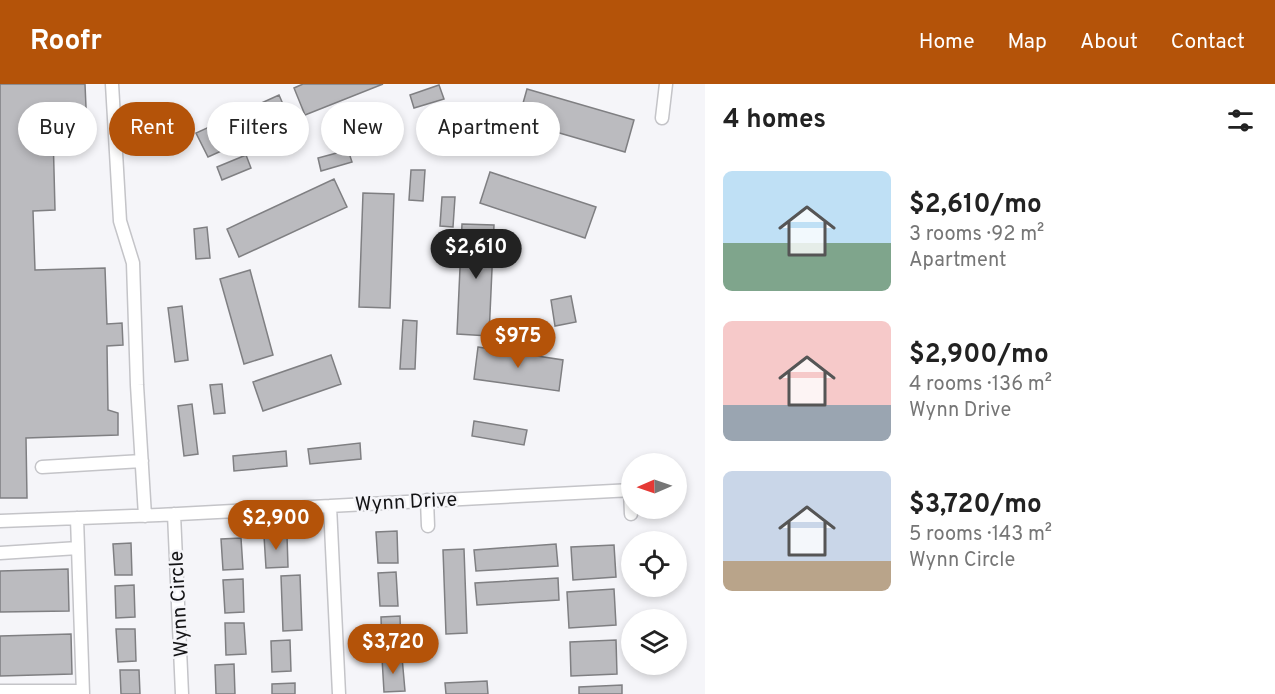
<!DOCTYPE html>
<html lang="en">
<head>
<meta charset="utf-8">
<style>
	:root { --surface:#fff; --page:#f6f6f6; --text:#222; --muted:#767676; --accent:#b45309 }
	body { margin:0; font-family:Overpass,sans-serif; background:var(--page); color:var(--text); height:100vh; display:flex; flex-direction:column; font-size:22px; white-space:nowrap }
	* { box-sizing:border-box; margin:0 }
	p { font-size:20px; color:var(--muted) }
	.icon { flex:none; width:33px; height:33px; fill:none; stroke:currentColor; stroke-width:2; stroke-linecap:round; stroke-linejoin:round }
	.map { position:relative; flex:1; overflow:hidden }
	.side { display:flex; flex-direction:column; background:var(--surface); width:570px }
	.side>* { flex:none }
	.top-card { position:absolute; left:18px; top:18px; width:570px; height:54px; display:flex; gap:12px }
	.needle { width:39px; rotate:268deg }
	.tools { position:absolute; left:621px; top:369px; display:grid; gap:12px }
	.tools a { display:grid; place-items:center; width:66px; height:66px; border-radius:50%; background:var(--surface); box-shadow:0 3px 9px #0003; font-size:30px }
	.price { position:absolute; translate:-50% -51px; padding:0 14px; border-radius:21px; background:var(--accent); color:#fff; font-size:20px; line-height:39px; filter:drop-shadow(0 2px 3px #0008) }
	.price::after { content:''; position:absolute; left:50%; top:36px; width:18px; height:14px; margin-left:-9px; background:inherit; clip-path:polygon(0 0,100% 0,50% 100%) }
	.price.selected { background:#222; color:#fff }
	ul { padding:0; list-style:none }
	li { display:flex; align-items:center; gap:18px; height:150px; padding:0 18px }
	li span { display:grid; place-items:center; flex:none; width:168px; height:120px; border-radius:9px; color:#555 }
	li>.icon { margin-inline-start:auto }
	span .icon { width:72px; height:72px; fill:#fffc; stroke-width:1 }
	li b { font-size:26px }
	h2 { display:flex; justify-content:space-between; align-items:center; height:72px; padding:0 18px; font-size:26px }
	.tag { padding:0 21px; border-radius:27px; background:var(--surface); box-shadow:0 3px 9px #0003; font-size:21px; line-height:54px }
	.tag.selected { background:var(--accent); color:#fff }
	header { display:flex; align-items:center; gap:36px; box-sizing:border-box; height:84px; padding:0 30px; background:var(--accent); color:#fff }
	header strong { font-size:28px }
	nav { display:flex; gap:33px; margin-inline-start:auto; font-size:21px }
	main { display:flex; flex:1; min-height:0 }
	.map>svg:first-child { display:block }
</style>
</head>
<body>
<header>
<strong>Roofr</strong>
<nav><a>Home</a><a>Map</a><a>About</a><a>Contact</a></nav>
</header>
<main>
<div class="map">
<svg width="705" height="610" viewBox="0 0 705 610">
	<rect width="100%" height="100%" fill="#f5f5f9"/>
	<path fill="#bbbbbf" stroke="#7f7f82" stroke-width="1.5" d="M 0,0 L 85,0 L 87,47 L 53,48 L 55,126 L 33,127 L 35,186 L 105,184 L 107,240 L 122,239 L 123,261 L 107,262 L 108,326 L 118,329 L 118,351 L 26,354 L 27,414 L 0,414 Z
		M 303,0 L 383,0 L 305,31 L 294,4 Z
		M 439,1 L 444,15 L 414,24 L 410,11 Z
		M 527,5 L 634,36 L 625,68 L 518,37 Z
		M 279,11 L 290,36 L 208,73 L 196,49 Z
		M 348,66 L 352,78 L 321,87 L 318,74 Z
		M 246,71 L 251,84 L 222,96 L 217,83 Z
		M 411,86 L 425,86 L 423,117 L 409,116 Z
		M 490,88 L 596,123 L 585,154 L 480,119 Z
		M 334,95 L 347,123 L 239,173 L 227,145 Z
		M 363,109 L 394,110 L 390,224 L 359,223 Z
		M 442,113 L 455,113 L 453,143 L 440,142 Z
		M 462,140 L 494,141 L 489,252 L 457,250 Z
		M 207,143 L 210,174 L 196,175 L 194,145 Z
		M 250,186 L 273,271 L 244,280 L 220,195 Z
		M 571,212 L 576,238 L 555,242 L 551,216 Z
		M 182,222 L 188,276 L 175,278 L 168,224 Z
		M 403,236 L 417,237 L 415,285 L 400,285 Z
		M 478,263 L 563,276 L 559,307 L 474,295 Z
		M 331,271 L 341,300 L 263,327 L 253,298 Z
		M 222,300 L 225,329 L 214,330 L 210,301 Z
		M 192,320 L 198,370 L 184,372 L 178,322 Z
		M 474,337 L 527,346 L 524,361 L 472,352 Z
		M 360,359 L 361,375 L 310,380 L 308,365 Z
		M 286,367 L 287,382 L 234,387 L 233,372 Z
		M 397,447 L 398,479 L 378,479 L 376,448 Z
		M 287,451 L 288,483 L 266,484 L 264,452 Z
		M 241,454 L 243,485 L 223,486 L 221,455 Z
		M 131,459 L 132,491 L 115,491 L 113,460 Z
		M 556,460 L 558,482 L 476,487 L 474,466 Z
		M 614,461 L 616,493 L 573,496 L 571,463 Z
		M 464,465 L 467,549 L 446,550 L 443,466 Z
		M 68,485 L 69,527 L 0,528 L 0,487 Z
		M 396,488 L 398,522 L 380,522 L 378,489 Z
		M 300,491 L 302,546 L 283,547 L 281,492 Z
		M 558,494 L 559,516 L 477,521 L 475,499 Z
		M 243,495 L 244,528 L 225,529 L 223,496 Z
		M 134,501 L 135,533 L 116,534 L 115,502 Z
		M 614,505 L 616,541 L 569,544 L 567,508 Z
		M 400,532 L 401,565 L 382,565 L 381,533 Z
		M 225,539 L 244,539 L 246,570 L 226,571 Z
		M 116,545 L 135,545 L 136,577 L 118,578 Z
		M 71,550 L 72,590 L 0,592 L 0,552 Z
		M 290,556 L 291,587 L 272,588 L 271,557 Z
		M 616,556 L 617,590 L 571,592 L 570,558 Z
		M 402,573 L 405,607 L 384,608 L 382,574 Z
		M 234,580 L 235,610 L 216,610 L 215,581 Z
		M 120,586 L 139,586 L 140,610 L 121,610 Z
		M 487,597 L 488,610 L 446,610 L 445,599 Z
		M 295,599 L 295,610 L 272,610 L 272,600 Z
		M 622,601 L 622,610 L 579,610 L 579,603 Z"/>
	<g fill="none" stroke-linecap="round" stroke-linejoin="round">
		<defs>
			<path id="minor" d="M 112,0 L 120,137 L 133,179 L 137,301 L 145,432
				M 662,34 L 666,0
				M 42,383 L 142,377
				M 630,406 L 631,430
				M 427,416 L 428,442
				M 330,422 L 339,610
				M 174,430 L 182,610
				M 77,434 L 83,610
				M 0,437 L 159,431 L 632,406
				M 0,469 L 78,464
				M 0,607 L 83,607"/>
		</defs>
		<use href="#minor" stroke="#c4c4c8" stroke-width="15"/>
		<use href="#minor" stroke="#fff" stroke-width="12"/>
	</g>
	<g text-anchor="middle" stroke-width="5" stroke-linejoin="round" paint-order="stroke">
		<g font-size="20" fill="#141416" stroke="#f5f5f9">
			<text transform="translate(406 417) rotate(-3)" y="7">Wynn Drive</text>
			<text transform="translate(178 520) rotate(-93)" y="7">Wynn Circle</text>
		</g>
	</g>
</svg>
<div class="tools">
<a><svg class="needle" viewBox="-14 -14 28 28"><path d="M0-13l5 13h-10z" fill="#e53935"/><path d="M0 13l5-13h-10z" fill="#767676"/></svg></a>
<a><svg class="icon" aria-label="locate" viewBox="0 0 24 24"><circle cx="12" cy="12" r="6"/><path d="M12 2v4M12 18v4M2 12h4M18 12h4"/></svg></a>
<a><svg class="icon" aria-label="layers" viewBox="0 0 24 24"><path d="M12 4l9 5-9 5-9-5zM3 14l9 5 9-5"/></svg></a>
</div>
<b class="price selected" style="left:476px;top:196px">$2,610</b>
<b class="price" style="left:518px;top:285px">$975</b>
<b class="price" style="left:276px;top:467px">$2,900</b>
<b class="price" style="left:393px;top:591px">$3,720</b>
<div class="top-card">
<a class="tag">Buy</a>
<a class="tag selected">Rent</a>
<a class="tag">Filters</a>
<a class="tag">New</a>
<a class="tag">Apartment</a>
</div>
</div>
<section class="side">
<h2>4 homes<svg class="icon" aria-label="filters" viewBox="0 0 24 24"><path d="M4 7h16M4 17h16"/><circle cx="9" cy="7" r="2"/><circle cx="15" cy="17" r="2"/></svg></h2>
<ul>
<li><span style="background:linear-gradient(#bfe0f5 60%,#7fa58c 0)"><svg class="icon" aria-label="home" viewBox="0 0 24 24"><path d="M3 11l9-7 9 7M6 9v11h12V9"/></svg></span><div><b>$2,610/mo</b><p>3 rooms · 92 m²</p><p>Apartment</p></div></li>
<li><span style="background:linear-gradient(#f6c9c9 70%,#9aa5b1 0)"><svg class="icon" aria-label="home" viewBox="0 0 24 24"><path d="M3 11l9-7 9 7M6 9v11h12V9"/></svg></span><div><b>$2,900/mo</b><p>4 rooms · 136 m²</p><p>Wynn Drive</p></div></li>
<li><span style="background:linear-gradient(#c9d6e8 75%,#b9a48a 0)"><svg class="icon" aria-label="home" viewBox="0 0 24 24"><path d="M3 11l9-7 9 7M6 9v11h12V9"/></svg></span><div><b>$3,720/mo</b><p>5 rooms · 143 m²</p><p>Wynn Circle</p></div></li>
</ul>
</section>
</main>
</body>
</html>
